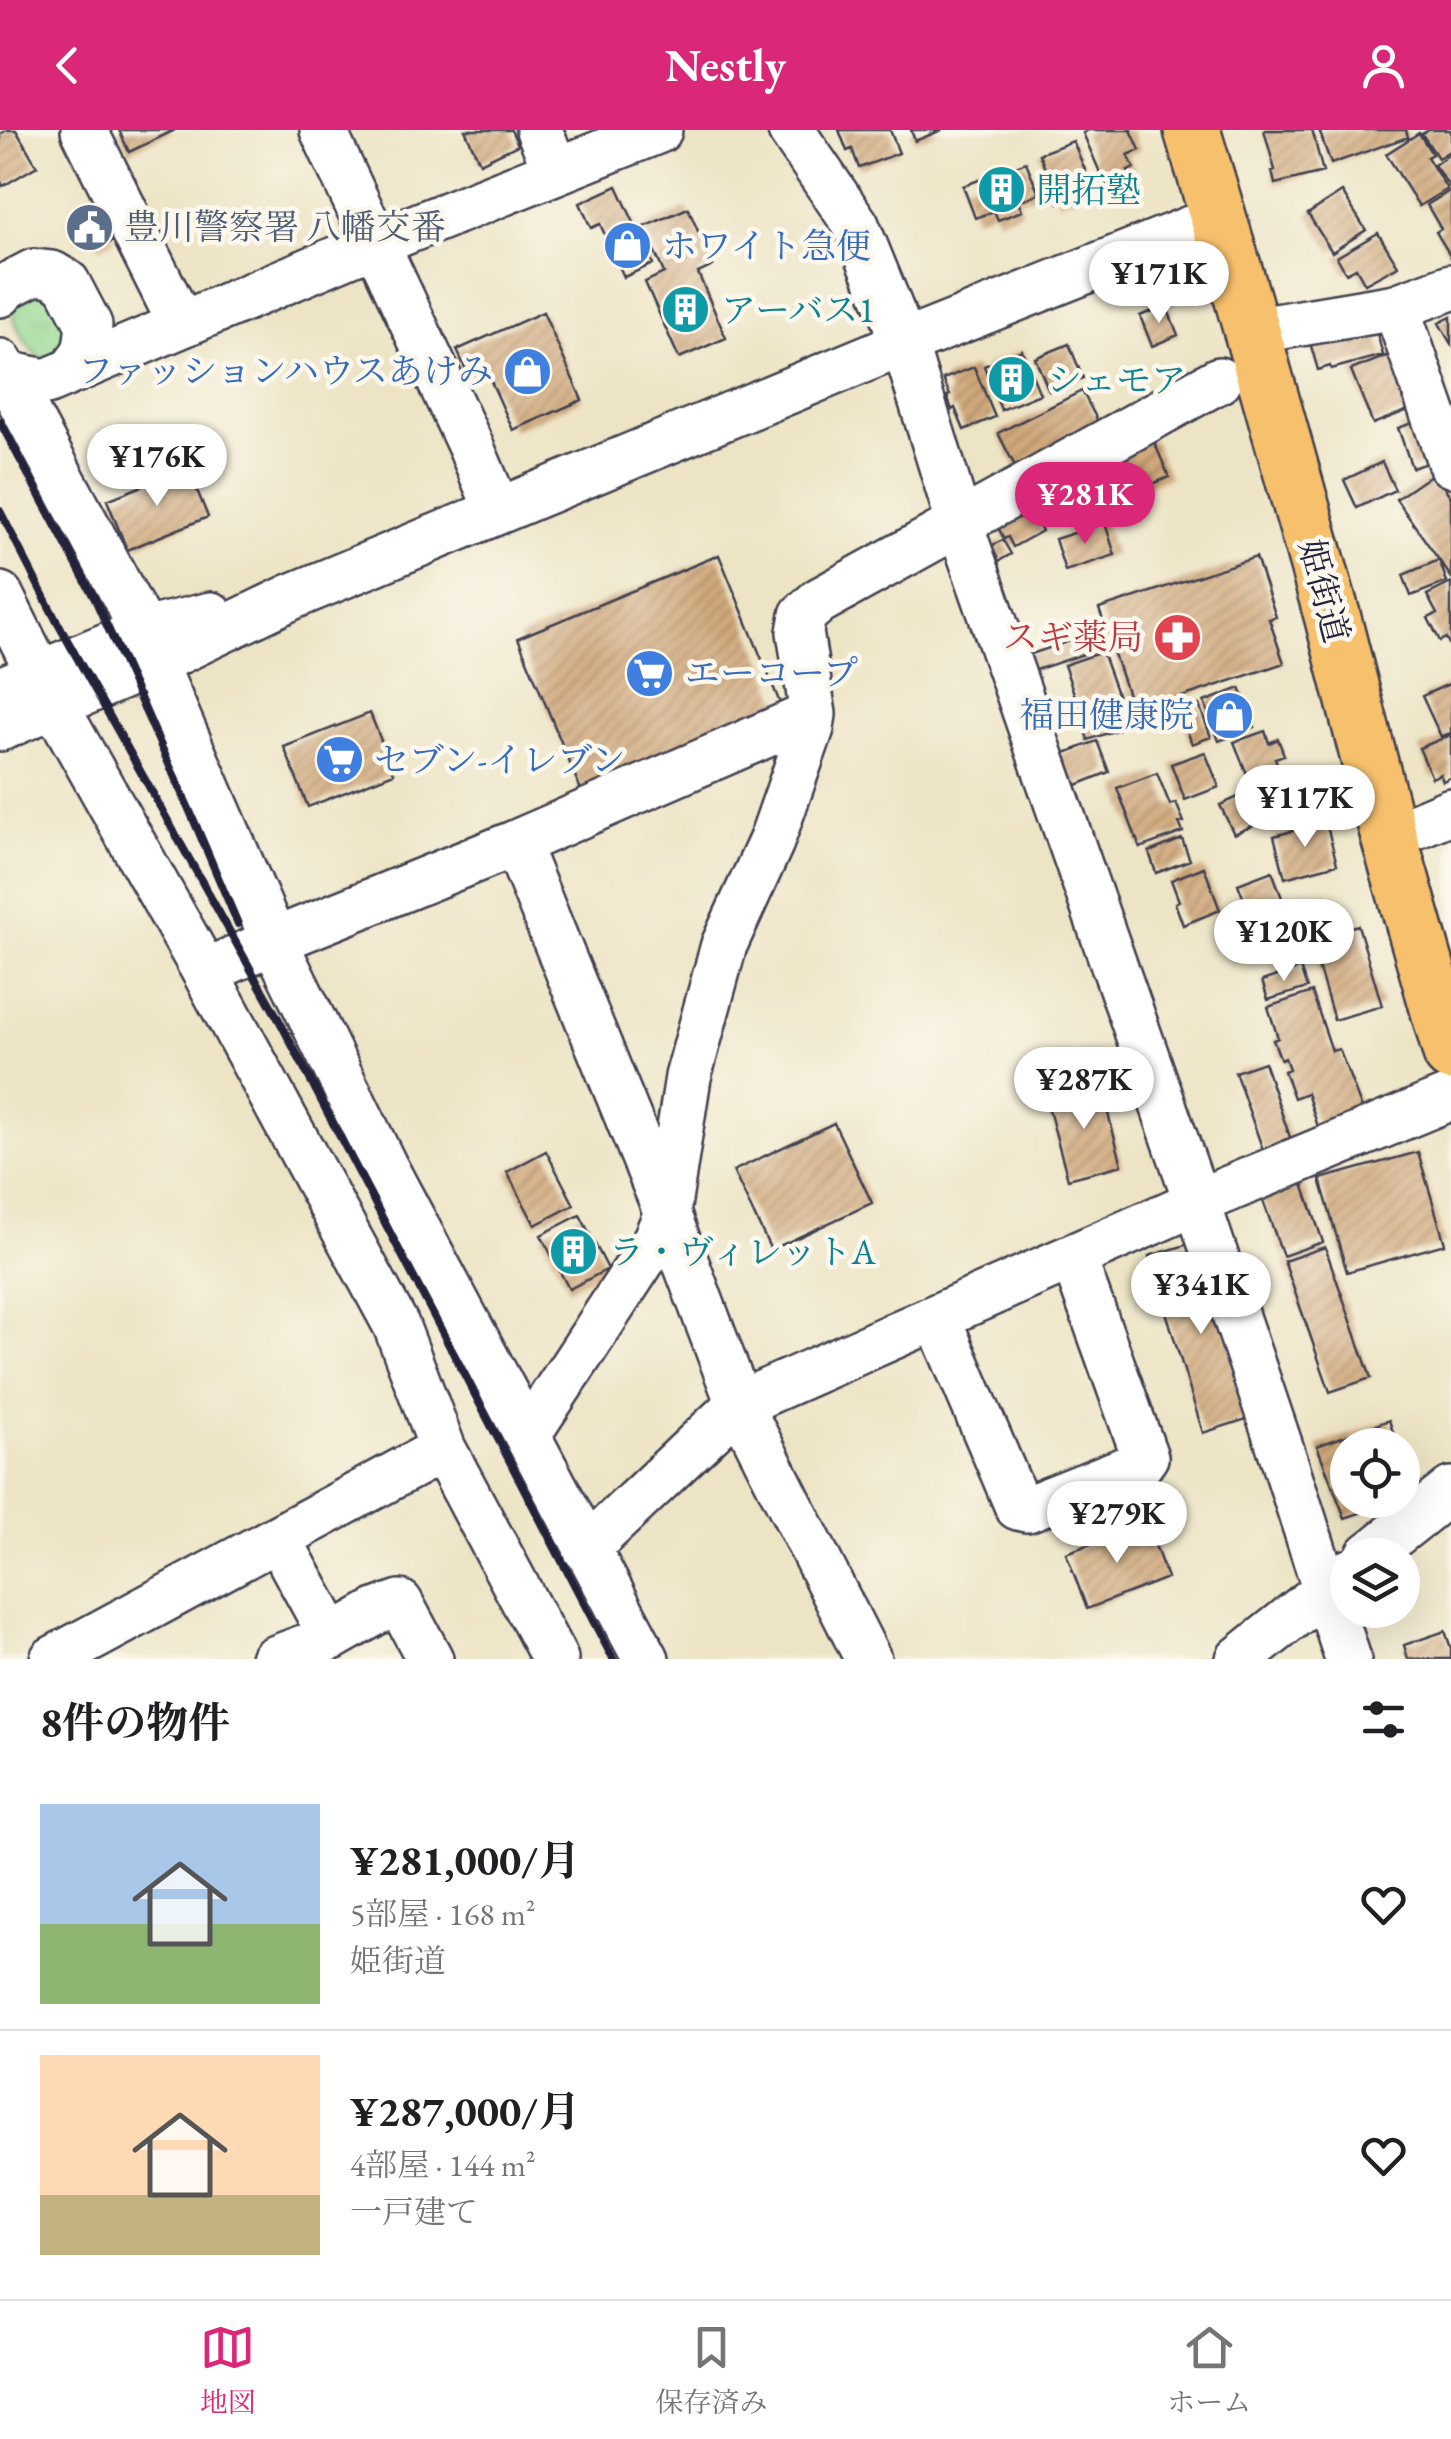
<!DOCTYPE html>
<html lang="ja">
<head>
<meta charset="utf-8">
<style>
	:root { --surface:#fff; --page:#f6f6f6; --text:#202124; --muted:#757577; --line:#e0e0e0; --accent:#db2777 }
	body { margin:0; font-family:"EB Garamond","Noto Serif JP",serif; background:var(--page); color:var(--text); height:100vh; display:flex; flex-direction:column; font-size:38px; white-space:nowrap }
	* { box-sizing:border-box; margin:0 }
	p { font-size:32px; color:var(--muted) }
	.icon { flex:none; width:55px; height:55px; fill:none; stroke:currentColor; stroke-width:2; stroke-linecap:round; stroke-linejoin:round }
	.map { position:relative; height:1529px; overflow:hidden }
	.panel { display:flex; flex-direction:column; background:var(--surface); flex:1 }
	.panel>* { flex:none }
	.buttons { position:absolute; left:1330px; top:1298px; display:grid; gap:20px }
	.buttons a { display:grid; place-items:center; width:90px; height:90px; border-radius:50%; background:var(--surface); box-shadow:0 10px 40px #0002; font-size:50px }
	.price { position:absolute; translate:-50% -85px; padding:0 22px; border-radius:35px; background:#fff; color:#222; font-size:32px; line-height:65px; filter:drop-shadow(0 2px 5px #0008) }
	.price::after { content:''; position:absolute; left:50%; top:60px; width:30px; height:22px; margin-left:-15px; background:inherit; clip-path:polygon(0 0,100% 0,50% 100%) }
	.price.current { background:var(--accent); color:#fff }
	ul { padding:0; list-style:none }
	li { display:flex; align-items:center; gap:30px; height:250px; padding:0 40px }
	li+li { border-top:2px solid var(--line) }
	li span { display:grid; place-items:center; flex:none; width:280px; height:200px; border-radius:0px; color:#555 }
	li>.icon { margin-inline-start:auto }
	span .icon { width:120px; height:120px; fill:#fffc; stroke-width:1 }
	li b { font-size:42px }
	h2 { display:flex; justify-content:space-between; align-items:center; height:120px; padding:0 40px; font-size:42px }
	header { display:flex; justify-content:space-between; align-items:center; height:130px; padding:0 40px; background:var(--accent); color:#fff; font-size:45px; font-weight:700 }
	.menu { display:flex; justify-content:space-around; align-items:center; height:140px; border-top:2px solid var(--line); background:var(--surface); font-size:28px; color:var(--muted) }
	.menu a { display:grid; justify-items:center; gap:5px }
	.menu .current { color:var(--accent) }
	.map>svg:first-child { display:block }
</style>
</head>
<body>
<header><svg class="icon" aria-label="back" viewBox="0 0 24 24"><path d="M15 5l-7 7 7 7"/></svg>Nestly<svg class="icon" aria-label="person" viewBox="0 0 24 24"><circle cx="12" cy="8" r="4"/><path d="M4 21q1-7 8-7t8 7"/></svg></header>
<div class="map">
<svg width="1451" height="1529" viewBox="0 0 1451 1529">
	<defs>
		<pattern id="grass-tufts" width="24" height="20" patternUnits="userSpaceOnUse" patternTransform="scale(2.5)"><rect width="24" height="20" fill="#94d891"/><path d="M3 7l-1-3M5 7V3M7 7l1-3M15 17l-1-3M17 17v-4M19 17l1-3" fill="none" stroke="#7fb97e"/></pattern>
		<pattern id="building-hatch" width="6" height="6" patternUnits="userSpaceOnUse" patternTransform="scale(2.5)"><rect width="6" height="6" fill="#d1a97c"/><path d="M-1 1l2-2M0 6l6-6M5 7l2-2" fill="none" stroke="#a98967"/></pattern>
	</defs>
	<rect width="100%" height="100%" fill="#fbf7ec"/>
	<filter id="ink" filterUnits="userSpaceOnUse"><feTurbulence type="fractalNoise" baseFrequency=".01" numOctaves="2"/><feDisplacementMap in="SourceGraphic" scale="20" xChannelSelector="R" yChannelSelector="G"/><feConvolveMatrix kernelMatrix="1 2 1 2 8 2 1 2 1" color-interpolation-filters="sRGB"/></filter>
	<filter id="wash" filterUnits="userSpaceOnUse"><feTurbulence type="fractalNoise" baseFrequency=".0048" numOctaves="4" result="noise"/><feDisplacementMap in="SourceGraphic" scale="40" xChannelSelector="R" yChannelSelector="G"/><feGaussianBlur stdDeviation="2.25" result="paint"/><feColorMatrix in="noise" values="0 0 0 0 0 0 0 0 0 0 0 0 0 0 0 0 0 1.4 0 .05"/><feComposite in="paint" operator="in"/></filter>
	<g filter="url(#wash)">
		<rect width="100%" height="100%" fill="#ede4c5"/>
		<path fill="url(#grass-tufts)" stroke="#5b7d66" stroke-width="2.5" d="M 46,156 L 77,211 L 47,231 C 29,224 13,196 13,177 Z"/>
		<g id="blocks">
			<path fill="url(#building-hatch)" d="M 7,0 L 16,0 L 37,36 L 3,56 L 0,50 L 0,4 Z
				M 119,0 L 175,0 L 129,22 Z
				M 465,0 L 511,0 L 518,15 L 480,33 Z
				M 839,0 L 890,0 L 899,23 L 859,38 L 852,19 L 847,21 Z
				M 911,0 L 942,0 L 915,11 Z
				M 1089,0 L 1131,0 L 1140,20 L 1128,25 L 1134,38 L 1128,41 L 1131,46 L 1126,48 L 1128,52 L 1108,61 L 1083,3 Z
				M 1264,0 L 1312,0 L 1323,42 L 1275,54 L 1272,41 L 1275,40 Z
				M 1319,0 L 1406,0 L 1408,7 L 1331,34 Z
				M 1429,0 L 1450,0 L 1451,2 L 1451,20 L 1438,28 L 1422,4 Z
				M 1419,3 L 1432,24 L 1427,27 L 1447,59 L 1419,76 L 1386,24 Z
				M 1073,11 L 1093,59 L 1059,73 L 1039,24 Z
				M 1451,23 L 1451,54 L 1449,56 L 1434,35 Z
				M 1026,32 L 1039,64 L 1018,71 L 1022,81 L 998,90 L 994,81 L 975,88 L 963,56 Z
				M 617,56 L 653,134 L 624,147 L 600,94 L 591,98 L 580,73 Z
				M 1451,60 L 1451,127 L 1436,102 L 1441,99 L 1427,75 Z
				M 1342,62 L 1366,100 L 1332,122 L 1308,84 Z
				M 97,76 L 115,110 L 100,118 L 93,103 L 77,111 L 67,92 Z
				M 688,78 L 713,136 L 698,143 L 726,208 L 679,228 L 645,152 L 664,143 L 644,97 Z
				M 1378,103 L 1398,136 L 1365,154 L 1356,138 L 1346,143 L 1337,127 Z
				M 1166,175 L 1178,205 L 1152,216 L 1140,186 Z
				M 543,182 L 582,270 L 513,300 L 485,238 L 468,245 L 457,220 Z
				M 1451,187 L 1451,214 L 1439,193 Z
				M 1373,189 L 1383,225 L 1331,239 L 1330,236 L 1318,240 L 1309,209 Z
				M 1069,214 L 1083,248 L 1049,261 L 1035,228 Z
				M 1022,220 L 1040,264 L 1001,280 L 984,236 Z
				M 1399,221 L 1421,275 L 1373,294 L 1351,240 Z
				M 974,237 L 995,287 L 964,300 L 955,278 L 952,280 L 947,266 L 950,265 L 943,249 Z
				M 1082,261 L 1102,299 L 1018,342 L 998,303 Z
				M 1424,289 L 1439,329 L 1412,338 L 1398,298 Z
				M 1153,309 L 1169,347 L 1134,362 L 1117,323 Z
				M 1382,332 L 1395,360 L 1357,378 L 1344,350 Z
				M 188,338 L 208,387 L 127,420 L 107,370 Z
				M 1093,340 L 1109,376 L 1066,395 L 1048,354 Z
				M 1434,343 L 1451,367 L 1451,447 L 1396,369 Z
				M 1025,370 L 1042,401 L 1013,417 L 1008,407 L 1004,409 L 993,387 Z
				M 1105,393 L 1115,425 L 1065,441 L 1055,409 Z
				M 1003,410 L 1011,424 L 999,431 L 991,416 Z
				M 719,425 L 782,578 L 581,660 L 518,508 Z
				M 1256,427 L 1276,487 L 1269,489 L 1284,533 L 1134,583 L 1111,515 L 1027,543 L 1022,527 L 1106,499 L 1099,479 Z
				M 1439,430 L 1447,452 L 1411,466 L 1403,445 Z
				M 1451,453 L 1451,518 L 1446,508 L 1440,511 L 1428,488 L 1437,484 L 1427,465 Z
				M 1102,522 L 1121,575 L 1124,574 L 1131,595 L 1088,610 L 1083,594 L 1105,587 L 1103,581 L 1083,589 L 1064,535 Z
				M 1451,553 L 1451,603 L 1441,607 L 1422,566 Z
				M 1240,558 L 1255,597 L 1219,611 L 1204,572 Z
				M 1199,575 L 1211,607 L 1192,614 L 1180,582 Z
				M 370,583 L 394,643 L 308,677 L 284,617 Z
				M 1265,601 L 1269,613 L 1278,609 L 1284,625 L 1275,628 L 1280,642 L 1251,654 L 1234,612 Z
				M 1451,605 L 1451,647 L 1443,651 L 1440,644 L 1432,648 L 1419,618 Z
				M 1097,611 L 1109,642 L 1069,658 L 1057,626 Z
				M 1205,622 L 1219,657 L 1185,670 L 1171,634 Z
				M 1157,643 L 1170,675 L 1176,673 L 1184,692 L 1179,693 L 1183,702 L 1140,718 L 1117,658 Z
				M 1267,654 L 1280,684 L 1234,704 L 1220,675 Z
				M 1326,692 L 1337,734 L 1285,748 L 1274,706 Z
				M 1182,709 L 1190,730 L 1156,743 L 1149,722 Z
				M 1204,737 L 1220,780 L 1183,795 L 1175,773 L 1179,771 L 1171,750 Z
				M 1272,741 L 1296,806 L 1257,821 L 1250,803 L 1256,801 L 1238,754 Z
				M 1358,795 L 1382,876 L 1334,890 L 1310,809 Z
				M 1300,838 L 1307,858 L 1268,870 L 1262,851 Z
				M 1312,862 L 1332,921 L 1339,919 L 1363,981 L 1318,997 L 1307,963 L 1294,968 L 1284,941 L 1289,939 L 1285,928 L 1281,930 L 1273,910 L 1278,908 L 1268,877 Z
				M 1264,932 L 1291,1010 L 1263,1020 L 1235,942 Z
				M 1100,954 L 1122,1035 L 1068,1049 L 1046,969 Z
				M 834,993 L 872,1073 L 771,1120 L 733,1041 Z
				M 546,1021 L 574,1075 L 535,1095 L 507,1042 Z
				M 1418,1022 L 1445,1114 L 1347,1142 L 1320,1049 Z
				M 1303,1054 L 1323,1112 L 1283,1126 L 1262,1068 Z
				M 580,1085 L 608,1139 L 569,1159 L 541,1105 Z
				M 1199,1111 L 1253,1287 L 1203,1303 L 1149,1126 Z
				M 1325,1117 L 1371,1248 L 1330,1262 L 1284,1131 Z
				M 1389,1290 L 1396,1311 L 1385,1315 L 1348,1315 L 1348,1370 L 1359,1370 L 1363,1382 L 1345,1388 L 1317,1316 Z
				M 1147,1393 L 1167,1448 L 1087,1479 L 1066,1423 Z
				M 1445,1501 L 1451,1518 L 1451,1529 L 1408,1529 L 1404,1515 Z"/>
		</g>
	</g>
	<g filter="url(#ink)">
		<use href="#blocks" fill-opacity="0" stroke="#403f50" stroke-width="2.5"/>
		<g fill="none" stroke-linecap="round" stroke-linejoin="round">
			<defs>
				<path id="minor" d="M 84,0 L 181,194
					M 323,0 L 470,315 L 498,381
					M 539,0 L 556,41
					M 791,0 L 856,95 L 904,213 L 960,395 L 1197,1072 L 1279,1314 L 1348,1529
					M 0,164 L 3,158 L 34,142 L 52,144 L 67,153 L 89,195 L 86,219 L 74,239
					M 1396,177 L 1451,334
					M 1252,201 L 1396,177 L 1451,157
					M 0,232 L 6,244 L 46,252 L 349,124 L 659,0
					M 6,244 L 143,501
					M 0,465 L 55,575 L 205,842 L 396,1195 L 443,1319 L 555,1529
					M 154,533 L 274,811 L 384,1036 L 646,1529
					M 0,560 L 143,501 L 211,485
					M 0,598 L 154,533 L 291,467 L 904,213 L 1218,88
					M 1389,707 L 1451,681
					M 516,713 L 667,1083 L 739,1274 L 868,1529
					M 205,842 L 274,811 L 516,713 L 813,584
					M 937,1187 L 1018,1377 L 1027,1379 L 1140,1334 L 1145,1327 L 1073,1127
					M 528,1304 L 656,1109 L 667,1083 L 688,947 L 724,815 L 771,712 L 811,598 L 813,584 L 800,502 L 803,485 L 819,471 L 1219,250
					M 278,1408 L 332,1507
					M 586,1419 L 739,1274 L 1197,1072 L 1451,967
					M 1369,1425 L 1451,1360
					M 53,1529 L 443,1319
					M 274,1529 L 332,1507 L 376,1482 L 400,1473 L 430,1529
					M 1239,1529 L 1347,1443"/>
				<path id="major" d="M 1192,0 L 1243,170 L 1332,485 L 1389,707 L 1451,923"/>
			</defs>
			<use href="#minor" stroke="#403f50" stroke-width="50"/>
			<use href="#major" stroke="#403f50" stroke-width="60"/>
			<use href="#minor" stroke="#fff" stroke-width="45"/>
			<use href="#major" stroke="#f7c06c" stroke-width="55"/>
			<path stroke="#22223b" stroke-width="8" d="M 0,292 L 95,469 L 189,679 L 238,794
				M 0,381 L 56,490 L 279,890 L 613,1529"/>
		</g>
	</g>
	<defs>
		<symbol id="building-disc" viewBox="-11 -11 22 22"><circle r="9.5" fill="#0f9aa8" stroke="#fbf7ec"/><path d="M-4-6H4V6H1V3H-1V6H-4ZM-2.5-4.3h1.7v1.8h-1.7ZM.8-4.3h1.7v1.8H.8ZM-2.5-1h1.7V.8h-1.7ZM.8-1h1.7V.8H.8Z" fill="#fff"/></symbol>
		<symbol id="civic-disc" viewBox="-11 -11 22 22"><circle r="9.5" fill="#5c6f8a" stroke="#fbf7ec"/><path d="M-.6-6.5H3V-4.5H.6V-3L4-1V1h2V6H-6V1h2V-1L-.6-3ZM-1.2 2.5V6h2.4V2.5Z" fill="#fff"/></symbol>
		<symbol id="shop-disc" viewBox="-11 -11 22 22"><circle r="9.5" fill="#3f7fe0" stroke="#fbf7ec"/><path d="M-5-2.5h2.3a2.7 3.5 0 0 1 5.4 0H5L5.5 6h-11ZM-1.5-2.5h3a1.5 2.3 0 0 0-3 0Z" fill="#fff"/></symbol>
		<symbol id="pharmacy-disc" viewBox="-11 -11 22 22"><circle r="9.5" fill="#e0444e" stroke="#fbf7ec"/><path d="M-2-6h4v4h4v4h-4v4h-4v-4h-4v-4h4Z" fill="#fff"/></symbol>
		<symbol id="supermarket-disc" viewBox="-11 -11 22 22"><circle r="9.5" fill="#3f7fe0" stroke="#fbf7ec"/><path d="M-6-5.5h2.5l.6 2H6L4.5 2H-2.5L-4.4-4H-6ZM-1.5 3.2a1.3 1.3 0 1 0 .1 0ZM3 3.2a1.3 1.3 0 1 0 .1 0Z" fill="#fff"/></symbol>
	</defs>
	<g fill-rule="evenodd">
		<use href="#building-disc" x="974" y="32" width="55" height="55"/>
		<use href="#civic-disc" x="62" y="70" width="55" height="55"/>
		<use href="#shop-disc" x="600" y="88" width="55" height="55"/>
		<use href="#building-disc" x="658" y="152" width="55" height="55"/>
		<use href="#shop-disc" x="500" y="214" width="55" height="55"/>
		<use href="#building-disc" x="984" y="222" width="55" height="55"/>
		<use href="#pharmacy-disc" x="1150" y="480" width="55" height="55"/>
		<use href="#supermarket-disc" x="622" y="516" width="55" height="55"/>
		<use href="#shop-disc" x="1202" y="558" width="55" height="55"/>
		<use href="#supermarket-disc" x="312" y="602" width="55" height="55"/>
		<use href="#building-disc" x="546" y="1094" width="55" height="55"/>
	</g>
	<g text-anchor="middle" stroke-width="9" stroke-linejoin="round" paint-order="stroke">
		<g font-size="35" fill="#0d838f" stroke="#fbf7ec" text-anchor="start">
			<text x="1036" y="72">開拓塾</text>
			<text x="721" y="192">アーバス1</text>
			<text x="1047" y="262">シェモア</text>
			<text x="609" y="1134">ラ・ヴィレットA</text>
		</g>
		<g font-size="35" fill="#4e5e75" stroke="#fbf7ec" text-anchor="start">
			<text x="124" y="109">豊川警察署 八幡交番</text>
		</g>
		<g font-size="35" fill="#366cbe" stroke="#fbf7ec" text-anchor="start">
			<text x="662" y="128">ホワイト急便</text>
			<text x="493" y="253" text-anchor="end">ファッションハウスあけみ</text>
			<text x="685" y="555">エーコープ</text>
			<text x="1194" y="597" text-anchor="end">福田健康院</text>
			<text x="374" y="642">セブン-イレブン</text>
		</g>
		<g font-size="35" fill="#22223b" stroke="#fbf7ec">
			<text transform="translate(1324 461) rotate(75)" y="12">姫街道</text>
		</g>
		<g font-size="35" fill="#be3a42" stroke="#fbf7ec" text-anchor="end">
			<text x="1143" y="519">スギ薬局</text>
		</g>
	</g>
</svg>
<div class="buttons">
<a><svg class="icon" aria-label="locate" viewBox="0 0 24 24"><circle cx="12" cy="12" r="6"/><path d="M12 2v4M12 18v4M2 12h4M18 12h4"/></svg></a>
<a><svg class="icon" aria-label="layers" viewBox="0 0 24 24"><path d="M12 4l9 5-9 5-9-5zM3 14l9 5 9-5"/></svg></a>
</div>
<b class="price" style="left:1159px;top:196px">¥171K</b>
<b class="price" style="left:157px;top:379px">¥176K</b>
<b class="price current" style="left:1085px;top:417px">¥281K</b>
<b class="price" style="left:1305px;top:720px">¥117K</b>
<b class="price" style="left:1284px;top:854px">¥120K</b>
<b class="price" style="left:1084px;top:1002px">¥287K</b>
<b class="price" style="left:1201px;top:1207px">¥341K</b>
<b class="price" style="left:1117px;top:1436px">¥279K</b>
</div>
<section class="panel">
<h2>8件の物件<svg class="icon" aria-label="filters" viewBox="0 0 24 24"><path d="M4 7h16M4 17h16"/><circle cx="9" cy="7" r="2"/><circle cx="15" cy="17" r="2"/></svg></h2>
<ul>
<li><span style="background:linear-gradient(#a9c7e8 60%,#8fb573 0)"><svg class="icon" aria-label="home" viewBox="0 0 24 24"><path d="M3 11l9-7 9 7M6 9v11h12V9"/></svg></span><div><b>¥281,000/月</b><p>5部屋 · 168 m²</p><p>姫街道</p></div><svg class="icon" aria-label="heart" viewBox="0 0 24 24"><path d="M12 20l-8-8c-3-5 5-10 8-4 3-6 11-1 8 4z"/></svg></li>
<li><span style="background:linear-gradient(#ffd9b3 70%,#c2b280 0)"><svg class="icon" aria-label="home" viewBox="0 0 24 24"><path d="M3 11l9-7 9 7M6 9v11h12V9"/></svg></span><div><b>¥287,000/月</b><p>4部屋 · 144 m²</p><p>一戸建て</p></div><svg class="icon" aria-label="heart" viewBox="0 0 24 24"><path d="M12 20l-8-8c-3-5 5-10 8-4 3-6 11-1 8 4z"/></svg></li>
</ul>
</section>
<nav class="menu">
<a class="current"><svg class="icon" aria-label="map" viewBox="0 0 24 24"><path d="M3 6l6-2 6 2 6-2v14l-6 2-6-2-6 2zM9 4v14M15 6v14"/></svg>地図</a>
<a><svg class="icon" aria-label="saved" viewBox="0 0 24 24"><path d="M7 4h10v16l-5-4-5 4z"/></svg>保存済み</a>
<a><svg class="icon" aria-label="home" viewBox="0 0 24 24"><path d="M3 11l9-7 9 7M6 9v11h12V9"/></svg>ホーム</a>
</nav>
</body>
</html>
